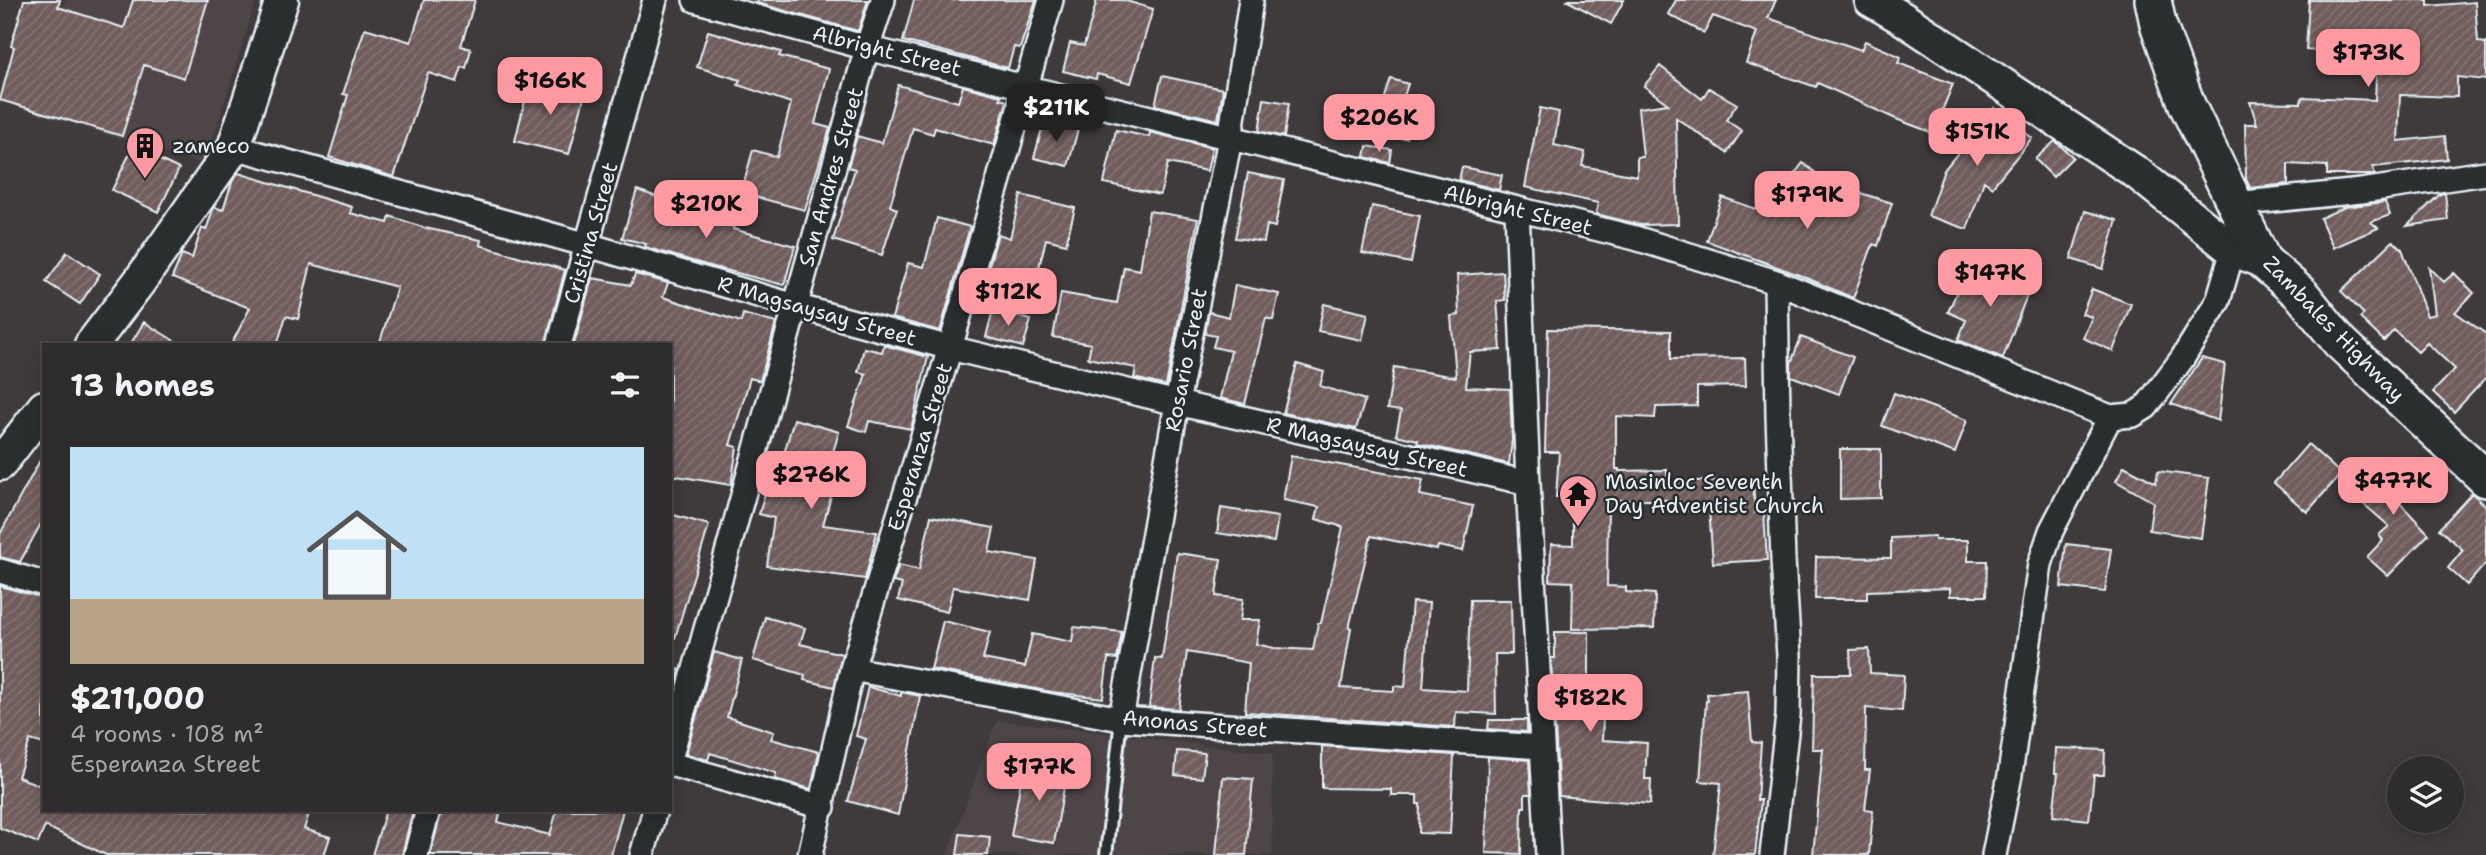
<!DOCTYPE html>
<html lang="en">
<head>
<meta charset="utf-8">
<style>
	:root { --surface:#2f2c2d; --page:#3b3839; --text:#f1f3f6; --muted:#a7a7aa; --line:#4a4849; --accent:#ff9aa2 }
	body { margin:0; font-family:"Shantell Sans",sans-serif; background:var(--page); color:var(--text); height:100vh; display:flex; flex-direction:column; font-size:26px; white-space:nowrap }
	* { box-sizing:border-box; margin:0 }
	p { font-size:23px; color:var(--muted) }
	.icon { flex:none; width:38px; height:38px; fill:none; stroke:currentColor; stroke-width:2; stroke-linecap:round; stroke-linejoin:round }
	.map { position:relative; flex:1; overflow:hidden }
	.panel { position:absolute; left:42px; top:343px; width:630px; height:469px; display:flex; flex-direction:column; background:var(--surface); border-radius:0px; box-shadow:0 4px 18px #0003,0 0 0 2px var(--line) }
	.panel>* { flex:none }
	.controls { position:absolute; left:2387px; top:756px; display:grid; gap:14px }
	.controls a { display:grid; place-items:center; width:77px; height:77px; border-radius:50%; background:var(--surface); box-shadow:0 4px 18px #0003,0 0 0 2px var(--line); font-size:35px }
	.price { position:absolute; translate:-50% -60px; padding:0 16px; border-radius:14px; background:var(--accent); color:#111; font-size:23px; line-height:46px; filter:drop-shadow(0 2px 4px #0008) }
	.price::after { content:''; position:absolute; left:50%; top:42px; width:21px; height:16px; margin-left:-10px; background:inherit; clip-path:polygon(0 0,100% 0,50% 100%) }
	.price.on { background:#222; color:#fff }
	ul { padding:0; list-style:none }
	li { display:grid; align-content:center; gap:14px; height:371px; padding:0 28px }
	li span { display:grid; place-items:center; height:217px; border-radius:0px; color:#555 }
	li>.icon { margin-inline-start:auto }
	span .icon { width:126px; height:126px; fill:#fffc; stroke-width:1 }
	li b { font-size:30px }
	h2 { display:flex; justify-content:space-between; align-items:center; height:84px; padding:0 28px; font-size:30px }
	.map>svg:first-child { display:block }
</style>
</head>
<body>
<div class="map">
<svg width="2486" height="855" viewBox="0 0 2486 855">
	<defs>
		<pattern id="building-hatch" width="6" height="6" patternUnits="userSpaceOnUse" patternTransform="scale(1.75)"><rect width="6" height="6" fill="#705d5c"/><path d="M-1 1l2-2M0 6l6-6M5 7l2-2" fill="none" stroke="#847574"/></pattern>
	</defs>
	<rect width="100%" height="100%" fill="#3f3b3c"/>
	<filter id="ink" filterUnits="userSpaceOnUse"><feTurbulence type="fractalNoise" baseFrequency=".0143" numOctaves="2"/><feDisplacementMap in="SourceGraphic" scale="14" xChannelSelector="R" yChannelSelector="G"/><feConvolveMatrix kernelMatrix="1 2 1 2 8 2 1 2 1" color-interpolation-filters="sRGB"/></filter>
	<g filter="url(#ink)">
		<path fill="#4e4546" d="M 66,0 L 256,0 L 205,165 L 31,111 Z
			M 997,720 L 1272,753 L 1272,855 L 947,855 Z"/>
		<path fill="url(#building-hatch)" stroke="#e8f1f8" stroke-width="2" d="M 24,0 L 60,0 L 58,7 L 124,28 L 133,0 L 208,0 L 184,78 L 144,65 L 122,136 L 0,100 L 14,47 L 11,46 Z
			M 424,0 L 475,0 L 461,46 L 471,49 L 466,68 L 462,67 L 457,82 L 428,73 L 394,177 L 329,157 L 348,95 L 343,94 L 365,28 L 411,42 Z
			M 758,0 L 868,0 L 858,31 L 757,3 Z
			M 914,0 L 1036,0 L 1020,48 L 1014,47 L 1008,68 L 903,41 Z
			M 1097,0 L 1123,0 L 1153,9 L 1131,83 L 1097,74 L 1096,79 L 1063,71 L 1070,43 L 1084,46 Z
			M 1566,0 L 1624,0 L 1611,24 Z
			M 1676,0 L 1776,0 L 1768,18 L 1861,50 L 1865,41 L 1901,57 L 1898,63 L 1953,84 L 1933,133 L 1896,119 L 1818,83 L 1816,87 L 1746,63 L 1757,32 L 1713,16 L 1704,33 L 1668,14 Z
			M 2309,0 L 2428,0 L 2428,6 L 2475,2 L 2478,42 L 2486,43 L 2486,80 L 2457,77 L 2457,97 L 2400,95 L 2398,141 L 2445,136 L 2447,159 L 2373,167 L 2375,175 L 2327,175 L 2327,166 L 2288,164 L 2288,184 L 2250,188 L 2246,179 L 2245,124 L 2257,124 L 2250,102 L 2301,103 L 2302,97 L 2375,100 L 2377,54 L 2306,50 Z
			M 708,31 L 781,52 L 779,56 L 829,69 L 815,124 L 830,128 L 805,210 L 741,193 L 753,150 L 777,157 L 791,103 L 738,85 L 740,80 L 697,67 Z
			M 1660,66 L 1702,99 L 1709,88 L 1737,104 L 1726,120 L 1742,131 L 1727,153 L 1676,118 L 1678,224 L 1641,225 L 1596,214 L 1598,203 L 1525,187 L 1540,108 L 1559,112 L 1554,145 L 1585,152 L 1582,166 L 1637,176 L 1637,157 L 1643,157 L 1638,108 L 1668,104 L 1644,86 Z
			M 1162,76 L 1223,89 L 1218,120 L 1155,105 Z
			M 1391,79 L 1408,84 L 1401,105 L 1384,100 Z
			M 530,80 L 585,94 L 569,154 L 515,141 Z
			M 898,85 L 958,102 L 963,86 L 1001,96 L 1000,99 L 1007,101 L 994,145 L 935,128 L 933,134 L 913,128 L 890,206 L 897,209 L 882,255 L 833,240 L 855,169 L 848,167 L 857,136 L 882,143 Z
			M 1264,99 L 1289,103 L 1284,137 L 1259,131 Z
			M 1994,108 L 2032,138 L 1992,187 L 1984,181 L 1967,229 L 1928,216 L 1944,170 Z
			M 1386,118 L 1407,119 L 1407,138 L 1386,138 Z
			M 1044,121 L 1078,129 L 1068,166 L 1034,158 Z
			M 1116,130 L 1149,137 L 1150,132 L 1212,148 L 1207,171 L 1168,163 L 1160,195 L 1104,183 Z
			M 2055,141 L 2073,157 L 2053,177 L 2035,159 Z
			M 1367,146 L 1392,150 L 1390,163 L 1365,157 Z
			M 133,147 L 179,169 L 158,212 L 112,190 Z
			M 1803,163 L 1851,200 L 1854,191 L 1892,203 L 1878,246 L 1873,244 L 1853,298 L 1802,276 L 1707,241 L 1722,197 L 1773,215 L 1782,190 Z
			M 1462,167 L 1502,175 L 1499,190 L 1459,180 Z
			M 238,173 L 352,207 L 350,213 L 388,223 L 390,216 L 425,228 L 481,240 L 480,245 L 565,270 L 545,345 L 379,345 L 397,287 L 311,264 L 298,319 L 286,316 L 277,345 L 231,345 L 250,308 L 172,278 L 182,254 L 192,258 L 202,228 L 206,230 L 214,207 L 223,210 L 232,182 Z
			M 1248,173 L 1284,180 L 1275,227 L 1267,225 L 1264,242 L 1235,238 Z
			M 637,190 L 734,224 L 733,229 L 795,246 L 784,285 L 706,265 L 645,247 L 646,244 L 622,238 Z
			M 2445,193 L 2448,220 L 2407,226 L 2440,194 Z
			M 1021,195 L 1075,208 L 1066,244 L 1046,239 L 1036,280 L 988,269 L 998,234 L 1010,238 Z
			M 2385,202 L 2390,215 L 2371,222 L 2378,228 L 2333,248 L 2320,218 L 2345,207 Z
			M 1372,206 L 1420,216 L 1411,263 L 1362,253 Z
			M 1149,211 L 1198,219 L 1166,386 L 1134,378 L 1136,368 L 1088,358 L 1091,344 L 1053,337 L 1061,293 L 1117,303 L 1124,267 L 1140,270 Z
			M 2085,211 L 2117,220 L 2103,269 L 2071,259 Z
			M 937,218 L 970,227 L 940,331 L 892,318 L 908,263 L 924,267 Z
			M 2393,241 L 2402,249 L 2427,316 L 2435,314 L 2429,268 L 2444,282 L 2454,273 L 2474,293 L 2455,312 L 2486,334 L 2486,378 L 2454,412 L 2433,392 L 2455,369 L 2427,343 L 2418,352 L 2394,330 L 2384,341 L 2360,318 L 2364,314 L 2341,291 Z
			M 67,252 L 100,274 L 80,304 L 46,282 Z
			M 1987,265 L 2032,282 L 2003,358 L 1958,340 L 1966,320 L 1948,312 L 1965,274 L 1980,282 Z
			M 1503,272 L 1505,300 L 1497,301 L 1501,350 L 1470,352 L 1466,387 L 1510,389 L 1512,440 L 1509,464 L 1417,443 L 1418,440 L 1396,435 L 1401,411 L 1387,409 L 1394,367 L 1456,377 L 1451,316 L 1459,315 L 1457,275 Z
			M 635,274 L 668,283 L 663,297 L 741,322 L 743,314 L 776,323 L 760,381 L 750,378 L 730,445 L 737,447 L 731,485 L 670,475 L 670,345 L 574,345 L 592,278 L 631,285 Z
			M 1235,285 L 1279,294 L 1273,320 L 1266,318 L 1245,404 L 1220,398 L 1231,351 L 1213,347 L 1216,336 L 1205,334 L 1209,312 L 1229,317 Z
			M 2092,289 L 2131,304 L 2113,351 L 2083,338 L 2092,317 L 2082,314 Z
			M 1324,304 L 1368,314 L 1362,340 L 1318,331 Z
			M 993,310 L 1031,320 L 1023,347 L 986,337 Z
			M 144,322 L 181,345 L 130,345 Z
			M 1548,329 L 1671,331 L 1671,359 L 1745,358 L 1746,386 L 1697,387 L 1697,406 L 1656,407 L 1655,418 L 1616,416 L 1616,469 L 1619,469 L 1619,471 L 1667,470 L 1667,482 L 1753,479 L 1755,513 L 1764,512 L 1767,560 L 1713,563 L 1709,509 L 1680,511 L 1679,500 L 1608,500 L 1607,586 L 1626,587 L 1626,592 L 1655,594 L 1654,628 L 1572,629 L 1573,582 L 1550,581 L 1551,544 L 1573,545 L 1573,498 L 1556,497 L 1559,452 L 1545,452 Z
			M 1801,337 L 1853,357 L 1839,394 L 1791,376 L 1791,363 Z
			M 884,345 L 928,357 L 911,429 L 869,421 L 866,432 L 848,426 L 866,374 L 858,372 L 864,348 L 882,352 Z
			M 2202,358 L 2225,364 L 2218,421 L 2171,404 Z
			M 1297,364 L 1324,372 L 1320,386 L 1365,400 L 1356,429 L 1283,413 Z
			M 1894,393 L 1967,420 L 1955,453 L 1882,426 Z
			M 794,419 L 839,432 L 823,486 L 833,489 L 823,525 L 877,532 L 865,579 L 767,566 L 774,518 L 759,514 L 771,472 L 778,474 Z
			M 2308,444 L 2341,474 L 2307,512 L 2274,483 Z
			M 1840,449 L 1881,449 L 1881,498 L 1840,499 Z
			M 44,453 L 44,518 L 20,562 L 0,557 L 0,534 Z
			M 1291,456 L 1423,480 L 1420,495 L 1473,506 L 1463,551 L 1438,546 L 1437,550 L 1371,536 L 1349,628 L 1351,628 L 1341,688 L 1394,691 L 1394,686 L 1405,687 L 1412,602 L 1429,603 L 1423,688 L 1467,691 L 1470,600 L 1511,600 L 1512,654 L 1495,654 L 1496,714 L 1456,712 L 1455,727 L 1245,712 L 1249,663 L 1187,652 L 1179,709 L 1149,707 L 1155,658 L 1162,659 L 1177,553 L 1221,559 L 1216,596 L 1243,599 L 1240,620 L 1260,620 L 1256,644 L 1274,648 L 1313,650 L 1318,623 L 1321,623 L 1343,527 L 1316,519 L 1319,507 L 1283,500 Z
			M 2396,457 L 2418,476 L 2397,500 L 2429,534 L 2388,576 L 2367,557 L 2383,540 L 2379,535 L 2389,526 L 2359,500 Z
			M 2124,466 L 2156,483 L 2158,471 L 2209,478 L 2201,538 L 2149,530 L 2153,502 L 2116,481 Z
			M 2472,493 L 2486,506 L 2486,563 L 2467,585 L 2448,568 L 2463,550 L 2439,529 Z
			M 1221,508 L 1278,517 L 1274,542 L 1217,533 Z
			M 670,514 L 709,525 L 675,638 L 670,638 Z
			M 931,516 L 994,528 L 989,552 L 1037,560 L 1030,600 L 953,587 L 947,612 L 898,600 L 902,584 L 893,582 L 899,565 L 919,570 Z
			M 1935,536 L 1935,540 L 1968,540 L 1968,561 L 1987,561 L 1986,596 L 1950,596 L 1950,588 L 1867,591 L 1867,599 L 1815,599 L 1816,557 L 1891,558 L 1891,538 Z
			M 2066,544 L 2111,549 L 2105,592 L 2061,587 Z
			M 0,586 L 44,598 L 44,744 L 30,740 L 18,777 L 44,787 L 44,810 L 310,810 L 304,829 L 330,837 L 324,855 L 106,855 L 45,826 L 38,843 L 0,828 Z
			M 765,617 L 805,628 L 800,644 L 842,654 L 834,687 L 804,680 L 805,675 L 753,660 Z
			M 943,621 L 990,632 L 983,659 L 1025,667 L 1032,634 L 1072,642 L 1074,627 L 1122,632 L 1117,659 L 1108,658 L 1103,698 L 1052,692 L 931,669 Z
			M 1555,632 L 1589,632 L 1589,698 L 1604,698 L 1602,740 L 1647,743 L 1645,779 L 1651,779 L 1650,804 L 1559,796 L 1551,658 L 1555,658 Z
			M 1869,649 L 1870,673 L 1904,675 L 1902,711 L 1866,708 L 1865,770 L 1870,770 L 1865,809 L 1873,810 L 1869,855 L 1813,855 L 1823,749 L 1812,749 L 1814,674 L 1851,674 L 1850,650 Z
			M 714,652 L 742,660 L 727,717 L 774,732 L 771,739 L 819,752 L 811,789 L 775,779 L 776,773 L 710,753 L 708,760 L 686,754 Z
			M 670,667 L 680,670 L 670,706 Z
			M 868,687 L 901,696 L 901,692 L 920,696 L 898,815 L 848,801 L 866,739 L 856,736 Z
			M 1748,691 L 1752,742 L 1761,743 L 1757,800 L 1761,800 L 1755,855 L 1713,855 L 1721,783 L 1700,781 L 1706,701 L 1708,701 L 1707,694 Z
			M 1489,720 L 1527,720 L 1527,732 L 1488,729 Z
			M 1322,746 L 1454,755 L 1450,834 L 1419,833 L 1420,804 L 1417,804 L 1417,795 L 1391,795 L 1391,789 L 1322,788 Z
			M 2056,748 L 2105,750 L 2104,775 L 2094,775 L 2089,820 L 2053,816 L 2058,773 L 2055,773 Z
			M 1177,751 L 1205,753 L 1202,778 L 1175,775 Z
			M 1488,757 L 1529,760 L 1531,794 L 1525,794 L 1525,807 L 1522,807 L 1521,854 L 1486,853 Z
			M 1024,763 L 1067,771 L 1054,843 L 1011,836 Z
			M 1223,777 L 1253,779 L 1246,855 L 1216,855 Z
			M 386,810 L 413,810 L 402,855 L 372,855 Z
			M 442,810 L 501,810 L 498,822 L 550,835 L 557,810 L 623,810 L 611,855 L 430,855 Z
			M 960,834 L 990,837 L 988,855 L 957,855 Z"/>
		<g fill="none" stroke-linecap="round" stroke-linejoin="round">
			<defs>
				<path id="lane" d="M 1106,855 L 1121,719"/>
				<path id="street" d="M 695,0 L 867,48 L 1635,238 L 1776,282 L 2110,417 L 2133,415 L 2146,407 L 2182,359 L 2218,301 L 2233,250
					M 234,147 L 588,245 L 795,306 L 950,348 L 1177,403 L 1528,483
					M 2235,204 L 2361,191 L 2486,173
					M 1517,209 L 1528,483 L 1548,855
					M 559,345 L 655,0
					M 0,571 L 44,584
					M 852,669 L 1121,719 L 1541,747
					M 1121,719 L 1177,403 L 1230,139 L 1251,0
					M 670,759 L 867,48 L 883,0
					M 670,764 L 823,807
					M 416,855 L 428,810
					M 642,855 L 655,810
					M 810,855 L 852,669 L 950,348 L 1051,0
					M 1772,855 L 1788,715 L 1789,656 L 1783,560 L 1778,415 L 1776,282
					M 1994,855 L 2010,775 L 2040,564 L 2051,531 L 2110,417"/>
				<path id="secondary" d="M 1871,0 L 1902,18 L 2137,173 L 2233,250 L 2263,261
					M 91,345 L 139,282 L 234,147 L 282,0
					M 0,464 L 44,407"/>
				<path id="primary" d="M 2153,0 L 2158,24 L 2187,105 L 2263,261 L 2302,295 L 2340,342 L 2486,479"/>
			</defs>
			<use href="#lane" stroke="#e8f1f8" stroke-width="16"/>
			<use href="#street" stroke="#e8f1f8" stroke-width="28"/>
			<use href="#secondary" stroke="#e8f1f8" stroke-width="37"/>
			<use href="#primary" stroke="#e8f1f8" stroke-width="40"/>
			<use href="#lane" stroke="#2a2d2e" stroke-width="10"/>
			<use href="#street" stroke="#2a2d2e" stroke-width="23"/>
			<use href="#secondary" stroke="#2a2d2e" stroke-width="32"/>
			<use href="#primary" stroke="#2a2d2e" stroke-width="35"/>
		</g>
	</g>
	<defs>
		<symbol id="building-pin" viewBox="-11 -11 22 30"><path d="M0 17L-7.5 6A9.5 9.5 0 1 1 7.5 6Z" fill="#ff9aa2" stroke="#2a2d2e"/><path d="M-4-6H4V6H1V3H-1V6H-4ZM-2.5-4.3h1.7v1.8h-1.7ZM.8-4.3h1.7v1.8H.8ZM-2.5-1h1.7V.8h-1.7ZM.8-1h1.7V.8H.8Z" fill="#111"/></symbol>
		<symbol id="temple-pin" viewBox="-11 -11 22 30"><path d="M0 17L-7.5 6A9.5 9.5 0 1 1 7.5 6Z" fill="#ff9aa2" stroke="#2a2d2e"/><path d="M0-6L5-2H3V0L6.5 2.5H4V6H1.5V3h-3V6H-4V2.5H-6.5L-3 0V-2H-5Z" fill="#111"/></symbol>
	</defs>
	<g fill-rule="evenodd">
		<use href="#building-pin" x="123" y="124" width="44" height="60"/>
		<use href="#temple-pin" x="1556" y="472" width="44" height="60"/>
	</g>
	<g text-anchor="middle" stroke-width="5" stroke-linejoin="round" paint-order="stroke">
		<g font-size="21" fill="#e8f1f8" stroke="#2a2d2e">
			<text transform="translate(887 51) rotate(14)" y="7">Albright Street</text>
			<text transform="translate(831 177) rotate(-74)" y="7">San Andres Street</text>
			<text transform="translate(1518 210) rotate(14)" y="7">Albright Street</text>
			<text transform="translate(591 233) rotate(-74)" y="7">Cristina Street</text>
			<text transform="translate(817 311) rotate(16)" y="7">R Magsaysay Street</text>
			<text transform="translate(2334 329) rotate(46)" y="7">Zambales Highway</text>
			<text transform="translate(1186 360) rotate(-79)" y="7">Rosario Street</text>
			<text transform="translate(920 447) rotate(-73)" y="7">Esperanza Street</text>
			<text transform="translate(1367 447) rotate(13)" y="7">R Magsaysay Street</text>
			<text transform="translate(1195 724) rotate(5)" y="7">Anonas Street</text>
		</g>
		<g font-size="21" fill="#e8f1f8" stroke="#2a2d2e" text-anchor="start">
			<text x="172" y="153">zameco</text>
			<text x="1605" y="489">Masinloc Seventh<tspan x="1605" dy="24">Day Adventist Church</tspan></text>
		</g>
	</g>
</svg>
<div class="controls">
<a><svg class="icon" aria-label="layers" viewBox="0 0 24 24"><path d="M12 4l9 5-9 5-9-5zM3 14l9 5 9-5"/></svg></a>
</div>
<b class="price" style="left:2368px;top:89px">$173K</b>
<b class="price" style="left:550px;top:117px">$166K</b>
<b class="price on" style="left:1056px;top:144px">$211K</b>
<b class="price" style="left:1379px;top:154px">$206K</b>
<b class="price" style="left:1977px;top:168px">$151K</b>
<b class="price" style="left:1807px;top:231px">$179K</b>
<b class="price" style="left:706px;top:240px">$210K</b>
<b class="price" style="left:1990px;top:309px">$147K</b>
<b class="price" style="left:1008px;top:328px">$112K</b>
<b class="price" style="left:811px;top:511px">$276K</b>
<b class="price" style="left:2393px;top:517px">$477K</b>
<b class="price" style="left:1590px;top:734px">$182K</b>
<b class="price" style="left:1039px;top:803px">$177K</b>
<section class="panel">
<h2>13 homes<svg class="icon" aria-label="filters" viewBox="0 0 24 24"><path d="M4 7h16M4 17h16"/><circle cx="9" cy="7" r="2"/><circle cx="15" cy="17" r="2"/></svg></h2>
<ul>
<li><span style="background:linear-gradient(#bfe0f5 70%,#b9a48a 0)"><svg class="icon" aria-label="home" viewBox="0 0 24 24"><path d="M3 11l9-7 9 7M6 9v11h12V9"/></svg></span><div><b>$211,000</b><p>4 rooms · 108 m²</p><p>Esperanza Street</p></div></li>
</ul>
</section>
</div>
</body>
</html>
